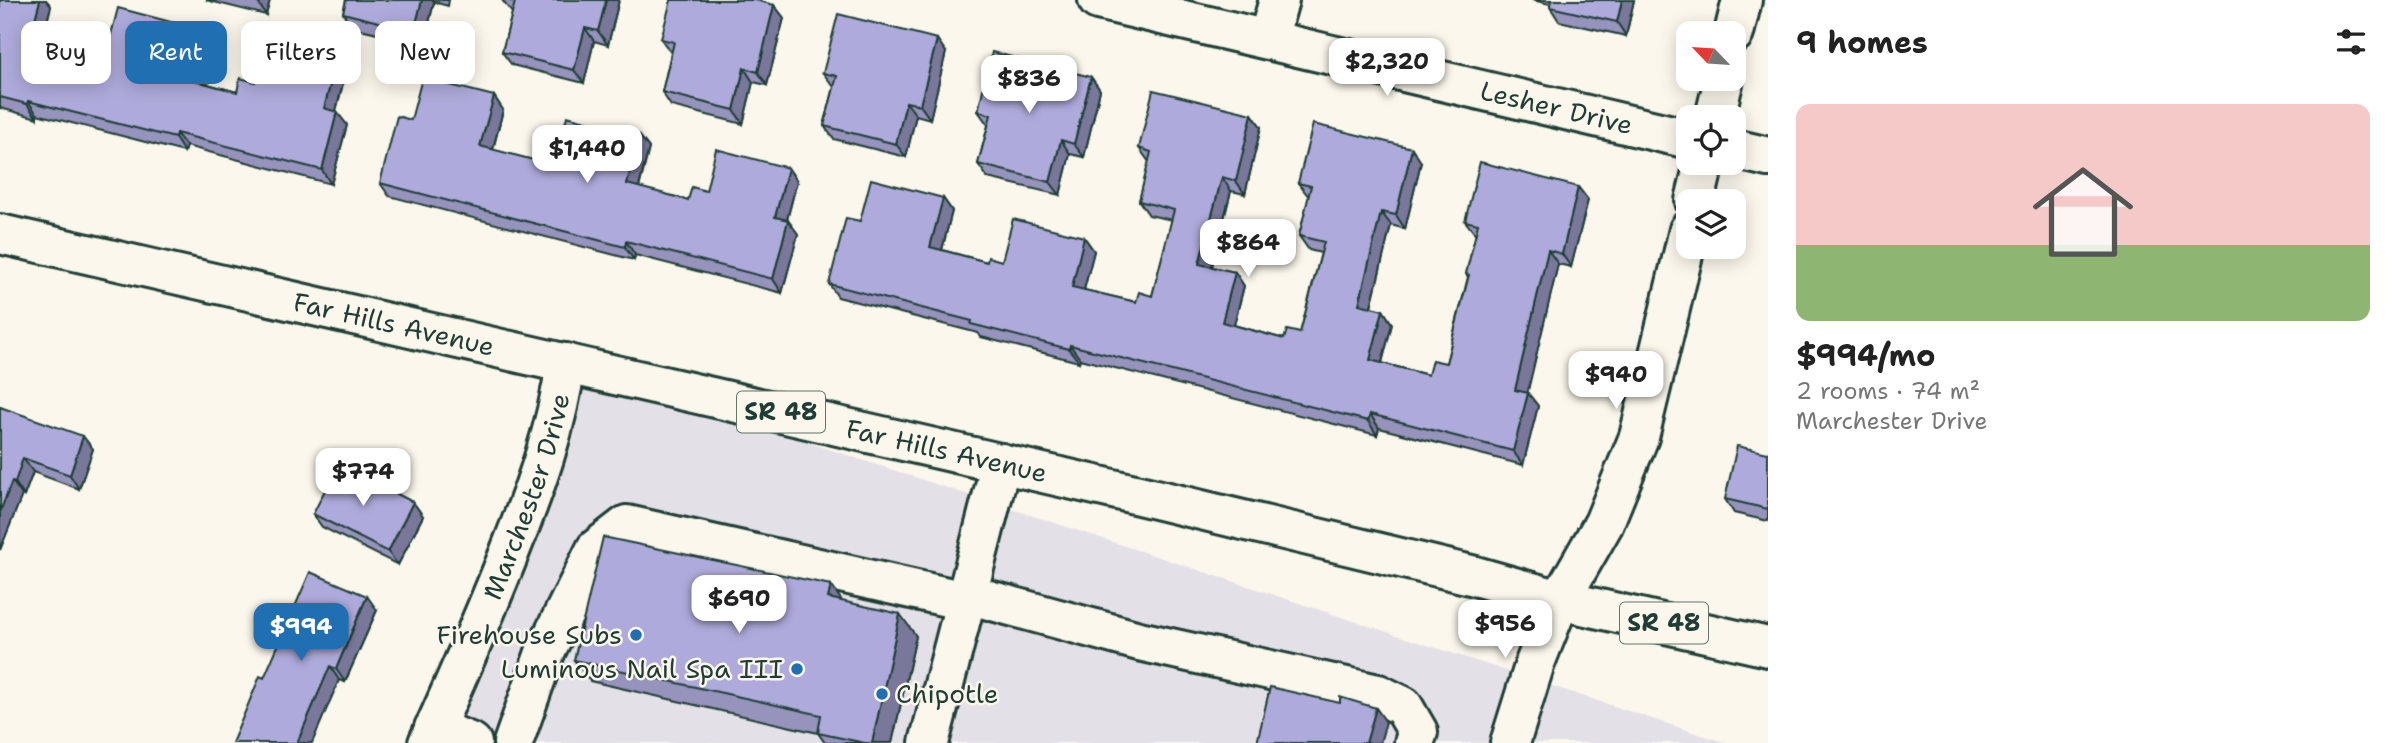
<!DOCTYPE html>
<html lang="en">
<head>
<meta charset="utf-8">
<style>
	:root { --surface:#fff; --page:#f6f6f6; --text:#222; --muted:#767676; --accent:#1f6fb2 }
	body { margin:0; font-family:"Shantell Sans",sans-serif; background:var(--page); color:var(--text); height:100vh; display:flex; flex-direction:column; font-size:26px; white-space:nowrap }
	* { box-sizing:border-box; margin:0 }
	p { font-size:23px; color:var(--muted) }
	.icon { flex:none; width:38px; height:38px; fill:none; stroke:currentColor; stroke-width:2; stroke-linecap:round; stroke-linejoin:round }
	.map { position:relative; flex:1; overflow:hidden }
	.sheet { display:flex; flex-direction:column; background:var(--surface); width:630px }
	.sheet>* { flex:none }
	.top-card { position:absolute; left:21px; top:21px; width:665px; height:63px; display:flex; gap:14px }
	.needle { width:46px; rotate:295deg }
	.tools { position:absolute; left:1676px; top:21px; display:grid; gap:14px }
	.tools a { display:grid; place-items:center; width:70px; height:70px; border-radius:14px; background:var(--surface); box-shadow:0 4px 18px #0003; font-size:35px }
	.price { position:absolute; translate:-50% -60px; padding:0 16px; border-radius:14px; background:#fff; color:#222; font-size:23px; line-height:46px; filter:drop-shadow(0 2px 4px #0008) }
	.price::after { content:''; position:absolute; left:50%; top:42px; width:21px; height:16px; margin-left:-10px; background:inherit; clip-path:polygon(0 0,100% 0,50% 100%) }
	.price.on { background:var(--accent); color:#fff }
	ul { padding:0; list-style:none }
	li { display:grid; align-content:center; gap:14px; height:371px; padding:0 28px }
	li span { display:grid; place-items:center; height:217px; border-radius:14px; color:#555 }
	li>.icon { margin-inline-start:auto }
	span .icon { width:126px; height:126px; fill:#fffc; stroke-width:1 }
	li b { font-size:30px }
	h2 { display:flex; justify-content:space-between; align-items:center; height:84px; padding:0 28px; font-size:30px }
	.tag { padding:0 24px; border-radius:14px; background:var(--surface); box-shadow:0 4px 18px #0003; font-size:24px; line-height:63px }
	.tag.on { background:var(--accent); color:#fff }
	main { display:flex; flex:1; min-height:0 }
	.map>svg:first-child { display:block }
</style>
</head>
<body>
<main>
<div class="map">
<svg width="1768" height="743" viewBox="0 0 1768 743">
	<rect width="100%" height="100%" fill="#fbf7ec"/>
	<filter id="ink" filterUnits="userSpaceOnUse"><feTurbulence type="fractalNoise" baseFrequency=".0143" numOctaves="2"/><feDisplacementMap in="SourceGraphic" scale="14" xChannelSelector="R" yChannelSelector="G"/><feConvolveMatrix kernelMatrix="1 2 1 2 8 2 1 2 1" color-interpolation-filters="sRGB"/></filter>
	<g filter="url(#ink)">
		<path fill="#e4e0e7" d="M 566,363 L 1717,740 L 1730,743 L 421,743 Z"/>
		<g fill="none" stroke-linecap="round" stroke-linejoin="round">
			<defs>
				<g id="minor">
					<path id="s1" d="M 1098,0 L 1689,139"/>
					<path d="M 1734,33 L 1742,0"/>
					<path d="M 1268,39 L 1279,0"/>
					<path d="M 1715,117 L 1724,79"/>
					<path d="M 1734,149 L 1768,157"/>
					<path d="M 1695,201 L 1704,163"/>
					<path d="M 967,594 L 1139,641 L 1378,694 L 1403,706 L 1418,732 L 1414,743"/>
					<path d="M 434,728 L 472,743"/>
					<path id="s2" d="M 428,743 C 457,678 486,613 512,546 C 536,486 557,427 566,363"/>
					<path d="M 513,743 L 546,650 L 596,549 L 627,525 L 965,601"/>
					<path d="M 929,743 L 1001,463"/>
					<path d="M 1510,743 L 1535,663 L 1560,600 L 1604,523 L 1639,437 L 1689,230"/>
				</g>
				<g id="major">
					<path id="s3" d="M 0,234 L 1139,495 L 1475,576 L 1560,600 L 1768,647"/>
				</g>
			</defs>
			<use href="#minor" stroke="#1f3d34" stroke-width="44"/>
			<use href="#major" stroke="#1f3d34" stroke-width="44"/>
			<use href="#minor" stroke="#fbf7ec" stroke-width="38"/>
			<use href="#major" stroke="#fbf7ec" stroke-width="38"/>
		</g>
		<path fill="#9693bd" stroke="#1f3d34" stroke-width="2" d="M 0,0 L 46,0 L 51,6 L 41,46 L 90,59 L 107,50 L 190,27 L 199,40 L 189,79 L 237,92 L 255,82 L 346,72 L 336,111 L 347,125 L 331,184 L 186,146 L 184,152 L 37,114 L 37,118 L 0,108 Z
			M 206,0 L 270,0 L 266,15 Z
			M 346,0 L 449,0 L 448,6 L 434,2 L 424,44 L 352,27 L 343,13 Z
			M 502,0 L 619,0 L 608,45 L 594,41 L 584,83 L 512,65 L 502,52 L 512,13 Z
			M 1532,0 L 1634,0 L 1626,36 L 1559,21 L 1550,7 L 1550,4 Z
			M 774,5 L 784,18 L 767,85 L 753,82 L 743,124 L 671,106 L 662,92 L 671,53 L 661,39 Z
			M 946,52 L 930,119 L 916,115 L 906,157 L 834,139 L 824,126 L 834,87 L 823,73 Z
			M 1091,77 L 1100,90 L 1084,157 L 1070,154 L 1060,195 L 988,178 L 978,164 L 988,125 L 978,111 Z
			M 494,96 L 503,110 L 493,150 L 541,162 L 639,135 L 649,148 L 639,188 L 688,200 L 706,191 L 788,168 L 797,181 L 787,220 L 798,234 L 782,293 L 635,255 L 634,260 L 389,196 L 380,183 L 411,120 Z
			M 1252,114 L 1261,127 L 1245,194 L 1231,191 L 1212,267 L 1235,272 L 1244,286 L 1234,325 L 1284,339 L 1300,333 L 1321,253 L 1309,250 L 1299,236 L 1309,197 L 1298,183 L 1421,162 L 1405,229 L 1391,225 L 1371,307 L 1383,310 L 1392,324 L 1382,363 L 1428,375 L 1446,363 L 1468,277 L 1466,274 L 1476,235 L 1465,221 L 1578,187 L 1588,200 L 1571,267 L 1558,264 L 1527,392 L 1538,406 L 1523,465 L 1379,428 L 1377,435 L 1080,359 L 1079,362 L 981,337 L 978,333 L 838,297 L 829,284 L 943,198 L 952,211 L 942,250 L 987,262 L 1002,261 L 1084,237 L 1094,251 L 1084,290 L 1136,302 L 1152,296 L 1172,220 L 1149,215 L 1139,201 L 1149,162 L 1139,148 Z
			M 0,407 L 93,449 L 79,489 L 33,472 L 24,496 L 22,495 L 0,550 Z
			M 1768,453 L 1768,521 L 1734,513 L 1725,499 Z
			M 413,502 L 423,516 L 398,565 L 322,527 L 313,514 Z
			M 842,602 L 916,636 L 892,743 L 825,743 L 818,733 L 590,681 L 574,660 Z
			M 377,610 L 345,682 L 339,680 L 264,678 Z"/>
		<path fill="#7a789a" stroke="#1f3d34" stroke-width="2" d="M 40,0 L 46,0 L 51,6 L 38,56 L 29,42 Z
			M 257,0 L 270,0 L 266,15 L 257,1 Z
			M 422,0 L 432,0 L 434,2 L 424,44 L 414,31 Z
			M 606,0 L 619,0 L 608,45 L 598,31 Z
			M 1622,0 L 1634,0 L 1626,36 L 1617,22 Z
			M 774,5 L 784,18 L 767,85 L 758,72 Z
			M 190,27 L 199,40 L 186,90 L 177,76 Z
			M 585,28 L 594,41 L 584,83 L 574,70 Z
			M 937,39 L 946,52 L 930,119 L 920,105 Z
			M 337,59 L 346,72 L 333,122 L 324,108 Z
			M 744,68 L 753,82 L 743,124 L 734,110 Z
			M 1091,77 L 1100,90 L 1084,157 L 1074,144 Z
			M 494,96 L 503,110 L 490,160 L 480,146 Z
			M 28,101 L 37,114 L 37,118 L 27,104 Z
			M 906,102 L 916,115 L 906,157 L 896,144 Z
			M 337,112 L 347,125 L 331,184 L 322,170 Z
			M 1252,114 L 1261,127 L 1245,194 L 1236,181 Z
			M 176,133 L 186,146 L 184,152 L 175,138 Z
			M 639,135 L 649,148 L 636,198 L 627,184 Z
			M 1061,140 L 1070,154 L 1060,195 L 1050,182 Z
			M 1412,148 L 1421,162 L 1405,229 L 1396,215 Z
			M 788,168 L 797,181 L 784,231 L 775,217 Z
			M 1222,177 L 1231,191 L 1209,277 L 1199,264 Z
			M 1578,187 L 1588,200 L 1571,267 L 1562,254 Z
			M 943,198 L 952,211 L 939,261 L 930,247 Z
			M 1381,212 L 1391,225 L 1368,318 L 1359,304 Z
			M 788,220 L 798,234 L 782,293 L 773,279 Z
			M 1084,237 L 1094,251 L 1081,301 L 1072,287 Z
			M 626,241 L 635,255 L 634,260 L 625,247 Z
			M 1548,250 L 1558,264 L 1525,403 L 1515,390 Z
			M 1235,272 L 1244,286 L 1231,336 L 1222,322 Z
			M 1383,310 L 1392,324 L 1379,373 L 1370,360 Z
			M 1070,345 L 1080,359 L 1079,362 L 1069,349 Z
			M 1528,393 L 1538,406 L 1523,465 L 1513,451 Z
			M 1370,414 L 1379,428 L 1377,435 L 1368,421 Z
			M 83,436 L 93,449 L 79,489 L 70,475 Z
			M 23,458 L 33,472 L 24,496 L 15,482 Z
			M 12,481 L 22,495 L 0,550 L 0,512 Z
			M 413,502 L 423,516 L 398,565 L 388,552 Z
			M 831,585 L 846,607 L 828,598 Z
			M 367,596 L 377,610 L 345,682 L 336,669 Z
			M 900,614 L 916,636 L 892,743 L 872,743 Z
			M 330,666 L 339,680 L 312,743 L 297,743 Z
			M 1376,708 L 1386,722 L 1380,743 L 1366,743 Z"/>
		<path fill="#aeabdc" stroke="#1f3d34" stroke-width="2" d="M 0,0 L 40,0 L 29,42 L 90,59 L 93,47 L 107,50 L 118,8 L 190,27 L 177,76 L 237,92 L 240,78 L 255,82 L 265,40 L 337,59 L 324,108 L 337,112 L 322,170 L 176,133 L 175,138 L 28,101 L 27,104 L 0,97 Z
			M 346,0 L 422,0 L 414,31 L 343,13 Z
			M 507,0 L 606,0 L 598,31 L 585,28 L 574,70 L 502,52 L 515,2 Z
			M 671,0 L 755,0 L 774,5 L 758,72 L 744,68 L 734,110 L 662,92 L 674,42 L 661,39 Z
			M 1551,0 L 1622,0 L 1617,22 L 1550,7 Z
			M 838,14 L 937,39 L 920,105 L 906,102 L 896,144 L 824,126 L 837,76 L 823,73 Z
			M 992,52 L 1091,77 L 1074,144 L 1061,140 L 1050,182 L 978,164 L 991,115 L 978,111 Z
			M 422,78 L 494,96 L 480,146 L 541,162 L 543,155 L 557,158 L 567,116 L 639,135 L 627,184 L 688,200 L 692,187 L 706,191 L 716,149 L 788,168 L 775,217 L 788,220 L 773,279 L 626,241 L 625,247 L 380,183 L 397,116 L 411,120 Z
			M 1153,90 L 1252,114 L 1236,181 L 1222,177 L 1199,264 L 1235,272 L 1222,322 L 1284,339 L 1287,330 L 1300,333 L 1324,242 L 1299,236 L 1311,186 L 1298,183 L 1313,124 L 1412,148 L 1396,215 L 1381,212 L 1359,304 L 1383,310 L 1370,360 L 1428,375 L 1432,360 L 1446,363 L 1469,275 L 1466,274 L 1478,224 L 1465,221 L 1480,162 L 1578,187 L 1562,254 L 1548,250 L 1515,390 L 1528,393 L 1513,451 L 1370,414 L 1368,421 L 1070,345 L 1069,349 L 971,324 L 972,321 L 829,284 L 846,218 L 860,221 L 871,179 L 943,198 L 930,247 L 987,262 L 988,257 L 1002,261 L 1013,219 L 1084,237 L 1072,287 L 1136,302 L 1139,292 L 1152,296 L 1174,210 L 1139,201 L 1151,152 L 1139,148 Z
			M 0,407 L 83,436 L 70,475 L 23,458 L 15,482 L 12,481 L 0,512 Z
			M 1737,446 L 1768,453 L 1768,509 L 1725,499 Z
			M 338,464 L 413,502 L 388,552 L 313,514 Z
			M 603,537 L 831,585 L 828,598 L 900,614 L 872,743 L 865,743 L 818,733 L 821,715 L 574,660 Z
			M 310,572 L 367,596 L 336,669 L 330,666 L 297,743 L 232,743 L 260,676 L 264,678 Z
			M 1270,687 L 1340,703 L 1340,697 L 1376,708 L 1366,743 L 1257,743 Z"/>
	</g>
	<g fill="#1f6fb2" stroke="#fbf7ec" stroke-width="2.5">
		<circle cx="636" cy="635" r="7"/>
		<circle cx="797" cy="669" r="7"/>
		<circle cx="882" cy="694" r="7"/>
	</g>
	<g text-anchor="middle" stroke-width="5" stroke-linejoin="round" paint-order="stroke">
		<g fill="#fbf7ec" stroke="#61756b" stroke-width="2">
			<rect x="737" y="391.5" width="88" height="41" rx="5"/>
			<rect x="1620" y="602.5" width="88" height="41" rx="5"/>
		</g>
		<g font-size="24" font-weight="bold" fill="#1f3d34">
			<text x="781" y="420">SR 48</text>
			<text x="1664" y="631">SR 48</text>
		</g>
		<g font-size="26" fill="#1f3d34" stroke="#fbf7ec">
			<text dy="9" stroke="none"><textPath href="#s1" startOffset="471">Lesher Drive</textPath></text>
			<text dy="9" stroke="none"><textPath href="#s3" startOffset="404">Far Hills Avenue</textPath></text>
			<text dy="9" stroke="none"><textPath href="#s3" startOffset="971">Far Hills Avenue</textPath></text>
			<text dy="9" stroke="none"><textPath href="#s2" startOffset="266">Marchester Drive</textPath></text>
		</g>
		<g font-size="26" fill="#1f3d34" stroke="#fbf7ec" text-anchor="end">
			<text x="622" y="644">Firehouse Subs</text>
			<text x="783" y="678">Luminous Nail Spa III</text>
			<text x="896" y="703" text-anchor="start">Chipotle</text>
		</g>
	</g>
</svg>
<div class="tools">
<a><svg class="needle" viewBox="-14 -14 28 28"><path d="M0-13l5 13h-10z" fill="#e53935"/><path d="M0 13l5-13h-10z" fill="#767676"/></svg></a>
<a><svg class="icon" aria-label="locate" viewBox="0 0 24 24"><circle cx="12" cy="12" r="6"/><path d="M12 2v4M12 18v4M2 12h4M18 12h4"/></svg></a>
<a><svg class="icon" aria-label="layers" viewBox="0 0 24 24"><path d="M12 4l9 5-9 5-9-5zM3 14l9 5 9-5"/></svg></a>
</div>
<b class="price" style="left:1387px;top:98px">$2,320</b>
<b class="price" style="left:1029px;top:115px">$836</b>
<b class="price" style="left:587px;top:185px">$1,440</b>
<b class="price" style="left:1248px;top:279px">$864</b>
<b class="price" style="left:1616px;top:411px">$940</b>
<b class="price" style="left:363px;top:508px">$774</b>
<b class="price" style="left:739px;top:635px">$690</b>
<b class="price" style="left:1505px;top:660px">$956</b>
<b class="price on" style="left:301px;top:663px">$994</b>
<div class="top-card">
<a class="tag">Buy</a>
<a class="tag on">Rent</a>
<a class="tag">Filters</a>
<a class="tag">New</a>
</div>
</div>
<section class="sheet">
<h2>9 homes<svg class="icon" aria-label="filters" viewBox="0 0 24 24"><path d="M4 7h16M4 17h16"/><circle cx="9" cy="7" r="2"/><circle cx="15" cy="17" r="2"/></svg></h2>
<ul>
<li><span style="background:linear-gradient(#f6c9c9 65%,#8fb573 0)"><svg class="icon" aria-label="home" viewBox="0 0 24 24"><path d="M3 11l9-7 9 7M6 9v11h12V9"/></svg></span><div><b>$994/mo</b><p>2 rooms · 74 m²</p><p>Marchester Drive</p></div></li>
</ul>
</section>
</main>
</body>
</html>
